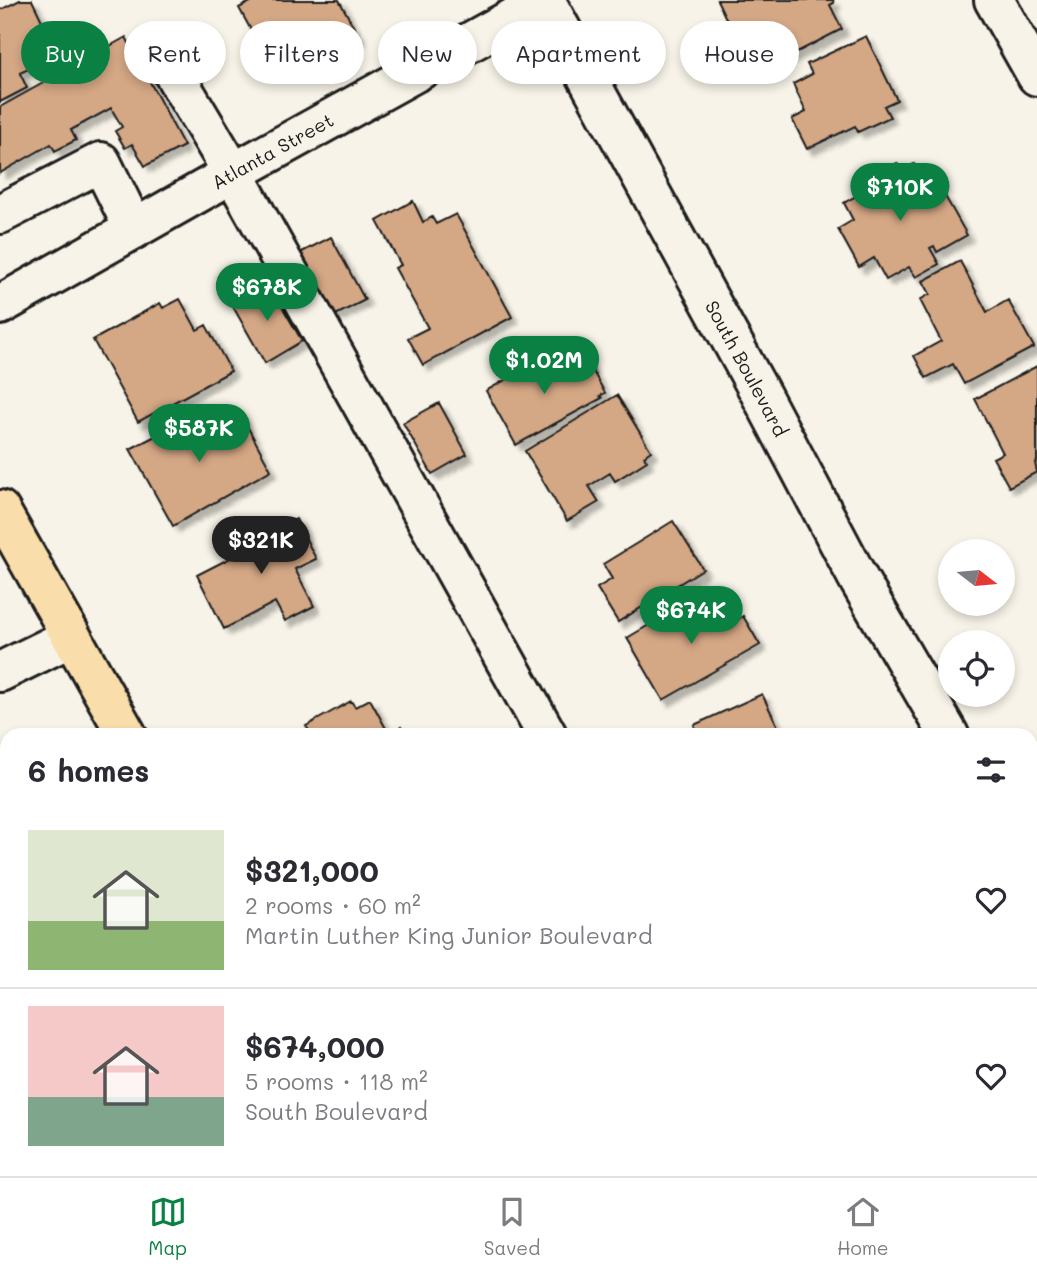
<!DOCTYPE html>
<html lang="en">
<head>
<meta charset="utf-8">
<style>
	:root { --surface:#fff; --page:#f7f7f7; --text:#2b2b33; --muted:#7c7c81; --line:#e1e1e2; --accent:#0b8043 }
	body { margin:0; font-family:Mali,sans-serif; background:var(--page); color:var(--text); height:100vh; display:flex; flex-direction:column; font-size:26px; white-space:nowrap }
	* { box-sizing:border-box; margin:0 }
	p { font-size:23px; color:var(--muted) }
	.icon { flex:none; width:38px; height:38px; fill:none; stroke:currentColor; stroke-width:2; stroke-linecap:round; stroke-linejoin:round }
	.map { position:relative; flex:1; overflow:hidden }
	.sheet { position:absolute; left:0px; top:728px; width:1038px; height:448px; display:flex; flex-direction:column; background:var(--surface); border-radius:21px 21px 0 0; box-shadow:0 4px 10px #0003 }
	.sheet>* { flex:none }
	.top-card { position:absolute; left:21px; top:21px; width:996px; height:63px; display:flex; gap:14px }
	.needle { width:46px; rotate:106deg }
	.buttons { position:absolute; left:938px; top:539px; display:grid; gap:14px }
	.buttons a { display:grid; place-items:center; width:77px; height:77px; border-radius:50%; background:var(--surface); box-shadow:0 4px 10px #0003; font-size:35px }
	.price { position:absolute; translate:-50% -60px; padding:0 16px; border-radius:24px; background:var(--accent); color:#fff; font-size:23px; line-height:46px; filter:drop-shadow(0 2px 4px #0008) }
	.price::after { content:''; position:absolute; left:50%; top:42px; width:21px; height:16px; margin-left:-10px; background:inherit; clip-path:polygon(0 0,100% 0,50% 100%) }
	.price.on { background:#222; color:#fff }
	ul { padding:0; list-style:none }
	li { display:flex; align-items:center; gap:21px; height:175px; padding:0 28px }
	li+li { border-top:2px solid var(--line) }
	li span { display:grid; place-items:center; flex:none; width:196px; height:140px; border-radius:0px; color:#555 }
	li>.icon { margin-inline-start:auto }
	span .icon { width:84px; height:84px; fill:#fffc; stroke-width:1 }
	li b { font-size:30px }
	h2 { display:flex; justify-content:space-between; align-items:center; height:84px; padding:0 28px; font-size:30px }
	.chip { padding:0 24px; border-radius:32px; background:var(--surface); box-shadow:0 4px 10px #0003; font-size:24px; line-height:63px }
	.chip.on { background:var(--accent); color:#fff }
	.tabs { display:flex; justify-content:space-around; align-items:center; height:98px; border-top:2px solid var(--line); background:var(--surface); font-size:19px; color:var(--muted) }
	.tabs a { display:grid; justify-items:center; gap:4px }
	.tabs .on { color:var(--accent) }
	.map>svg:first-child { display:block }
</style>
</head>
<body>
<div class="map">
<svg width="1037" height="1176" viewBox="0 0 1037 1176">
	<defs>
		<filter id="shadow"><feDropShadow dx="6" dy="6" stdDeviation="2" flood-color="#0004"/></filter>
	</defs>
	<rect width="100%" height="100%" fill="#f7f3e8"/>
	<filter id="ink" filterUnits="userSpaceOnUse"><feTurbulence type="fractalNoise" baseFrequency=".0143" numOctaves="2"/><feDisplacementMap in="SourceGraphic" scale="14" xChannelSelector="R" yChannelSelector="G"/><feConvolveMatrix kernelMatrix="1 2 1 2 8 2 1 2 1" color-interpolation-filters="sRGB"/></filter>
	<g filter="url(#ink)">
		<path fill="#d4a785" stroke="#1c1c1c" stroke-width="2" filter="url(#shadow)" d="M 20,0 L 32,0 L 57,52 L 53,62 L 35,71 L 28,69 L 20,73 L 27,88 L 0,102 L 0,10 Z
			M 254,0 L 339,0 L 360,38 L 319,60 L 311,45 L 271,67 L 239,8 Z
			M 717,0 L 833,0 L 834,3 L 830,5 L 842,29 L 772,65 L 763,47 L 751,53 L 741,36 L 750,31 L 748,26 L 733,33 Z
			M 866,36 L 897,100 L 884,106 L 890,117 L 858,132 L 855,126 L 807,149 L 792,119 L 806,112 L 793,84 L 812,74 L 807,64 Z
			M 126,37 L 184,146 L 145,166 L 132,144 L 125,148 L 115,131 L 122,127 L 111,108 L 71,130 L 76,140 L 55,151 L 51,144 L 0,173 L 0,107 Z
			M 897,163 L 902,171 L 914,164 L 935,201 L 945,196 L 967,235 L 937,252 L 934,246 L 930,248 L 939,264 L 916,277 L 909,267 L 886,280 L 874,258 L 859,267 L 838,229 L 853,220 L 844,203 L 868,189 L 864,182 Z
			M 413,201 L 423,222 L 432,217 L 436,224 L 456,214 L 512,317 L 423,365 L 408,338 L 428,328 L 395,268 L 401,265 L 377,221 Z
			M 331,237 L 365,300 L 328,319 L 294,256 Z
			M 960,261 L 987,312 L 1008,300 L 1034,347 L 964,384 L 953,364 L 926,378 L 914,356 L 941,341 L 920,300 L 930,294 L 923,281 Z
			M 269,284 L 302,341 L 265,363 L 232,305 Z
			M 180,299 L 197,330 L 206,325 L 231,371 L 138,422 L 93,340 L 160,303 L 163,308 Z
			M 556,351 L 565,368 L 585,357 L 605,393 L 600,396 L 602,398 L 516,445 L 486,391 Z
			M 1037,366 L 1037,462 L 1035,463 L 1037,472 L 1009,487 L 993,458 L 1003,453 L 975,399 Z
			M 617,395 L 651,451 L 644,456 L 647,461 L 615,481 L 610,473 L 589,486 L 599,502 L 567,521 L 525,451 Z
			M 439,403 L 467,454 L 432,474 L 403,423 Z
			M 182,413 L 192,431 L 209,421 L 213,428 L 240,413 L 271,470 L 173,526 L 130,449 L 169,429 L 165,422 Z
			M 296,519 L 316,559 L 295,569 L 314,606 L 285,621 L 275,602 L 224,629 L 197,575 L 242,552 L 238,543 L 271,526 L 273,530 Z
			M 673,521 L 703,569 L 618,622 L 597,588 L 612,579 L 603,564 Z
			M 710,596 L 721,614 L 725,612 L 731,624 L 743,616 L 760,645 L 663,700 L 627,638 L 659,619 L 662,624 Z
			M 762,694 L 782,735 L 698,735 L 694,725 Z
			M 370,699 L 389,734 L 401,727 L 405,735 L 312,735 L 306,726 L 351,701 L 355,707 Z
			M 7,832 L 7,904 L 5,899 L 0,902 L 0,836 Z
			M 0,1126 L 7,1139 L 7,1169 L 41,1169 L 45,1176 L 0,1176 Z
			M 536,1169 L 583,1169 L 571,1176 L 540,1176 Z
			M 944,1169 L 1028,1169 L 1030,1173 L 1034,1170 L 1037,1176 L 940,1176 L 938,1172 Z"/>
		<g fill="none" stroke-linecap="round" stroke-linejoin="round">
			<defs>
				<g id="minor">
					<path id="s1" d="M 545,0 L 758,389 L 860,582 L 949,735"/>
					<path d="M 994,0 L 1037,76"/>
					<path d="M 168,64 L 233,173 L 547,735"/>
					<path d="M 0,214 L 101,162 L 134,229"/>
					<path id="s2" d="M 0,305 L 233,173 L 546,0"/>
					<path d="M 0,672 L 71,637"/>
					<path d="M 1031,881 L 1037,892"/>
					<path d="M 511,1169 L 515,1176"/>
					<path d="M 791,1169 L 795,1176"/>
					<path d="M 149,1176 L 161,1169"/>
					<path d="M 693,1176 L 705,1169"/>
				</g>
				<path id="major" d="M 0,510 L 127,735
					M 373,1169 L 377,1176"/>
			</defs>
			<use href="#minor" stroke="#1c1c1c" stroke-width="44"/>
			<use href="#major" stroke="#1c1c1c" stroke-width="44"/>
			<use href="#minor" stroke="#f7f3e8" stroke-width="38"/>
			<use href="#major" stroke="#f9deab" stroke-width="38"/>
		</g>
	</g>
	<g text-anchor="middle" stroke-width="5" stroke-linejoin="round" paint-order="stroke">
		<g font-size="19" fill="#1c1c1c" stroke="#f7f3e8">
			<text dy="7" stroke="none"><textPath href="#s2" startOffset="313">Atlanta Street</textPath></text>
			<text dy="7" stroke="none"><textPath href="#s1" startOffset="420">South Boulevard</textPath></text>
		</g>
	</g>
</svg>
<div class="buttons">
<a><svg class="needle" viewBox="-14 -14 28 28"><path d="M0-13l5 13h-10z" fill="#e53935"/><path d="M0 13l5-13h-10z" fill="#7c7c81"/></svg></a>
<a><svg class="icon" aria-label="locate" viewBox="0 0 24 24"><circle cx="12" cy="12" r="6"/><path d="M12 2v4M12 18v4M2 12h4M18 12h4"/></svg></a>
</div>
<b class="price" style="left:900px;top:223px">$710K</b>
<b class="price" style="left:267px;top:323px">$678K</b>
<b class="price" style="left:544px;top:396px">$1.02M</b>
<b class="price" style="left:199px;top:464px">$587K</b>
<b class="price on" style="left:261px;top:576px">$321K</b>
<b class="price" style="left:691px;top:646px">$674K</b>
<div class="top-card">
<a class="chip on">Buy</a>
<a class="chip">Rent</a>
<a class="chip">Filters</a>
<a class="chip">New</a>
<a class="chip">Apartment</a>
<a class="chip">House</a>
</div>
<section class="sheet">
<h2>6 homes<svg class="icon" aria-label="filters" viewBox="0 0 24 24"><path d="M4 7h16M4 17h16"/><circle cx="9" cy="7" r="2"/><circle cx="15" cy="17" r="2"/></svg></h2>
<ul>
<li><span style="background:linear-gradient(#dfe7d0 65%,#8fb573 0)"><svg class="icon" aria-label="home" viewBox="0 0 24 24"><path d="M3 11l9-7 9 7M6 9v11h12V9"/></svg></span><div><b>$321,000</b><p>2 rooms · 60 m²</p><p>Martin Luther King Junior Boulevard</p></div><svg class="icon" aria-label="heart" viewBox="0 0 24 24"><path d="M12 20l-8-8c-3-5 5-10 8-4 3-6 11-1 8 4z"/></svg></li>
<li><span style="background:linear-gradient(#f6c9c9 65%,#7fa58c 0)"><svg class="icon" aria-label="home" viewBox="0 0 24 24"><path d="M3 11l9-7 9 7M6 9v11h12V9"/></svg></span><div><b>$674,000</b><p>5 rooms · 118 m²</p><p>South Boulevard</p></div><svg class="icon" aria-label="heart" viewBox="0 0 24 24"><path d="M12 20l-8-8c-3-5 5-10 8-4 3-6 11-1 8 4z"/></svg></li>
</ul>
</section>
</div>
<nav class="tabs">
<a class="on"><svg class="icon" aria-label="map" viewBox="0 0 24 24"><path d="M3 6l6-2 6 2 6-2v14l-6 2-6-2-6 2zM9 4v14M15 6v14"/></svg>Map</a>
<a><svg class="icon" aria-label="saved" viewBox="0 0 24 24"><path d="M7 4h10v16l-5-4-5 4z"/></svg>Saved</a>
<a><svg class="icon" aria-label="home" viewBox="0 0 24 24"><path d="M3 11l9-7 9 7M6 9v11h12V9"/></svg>Home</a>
</nav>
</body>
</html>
